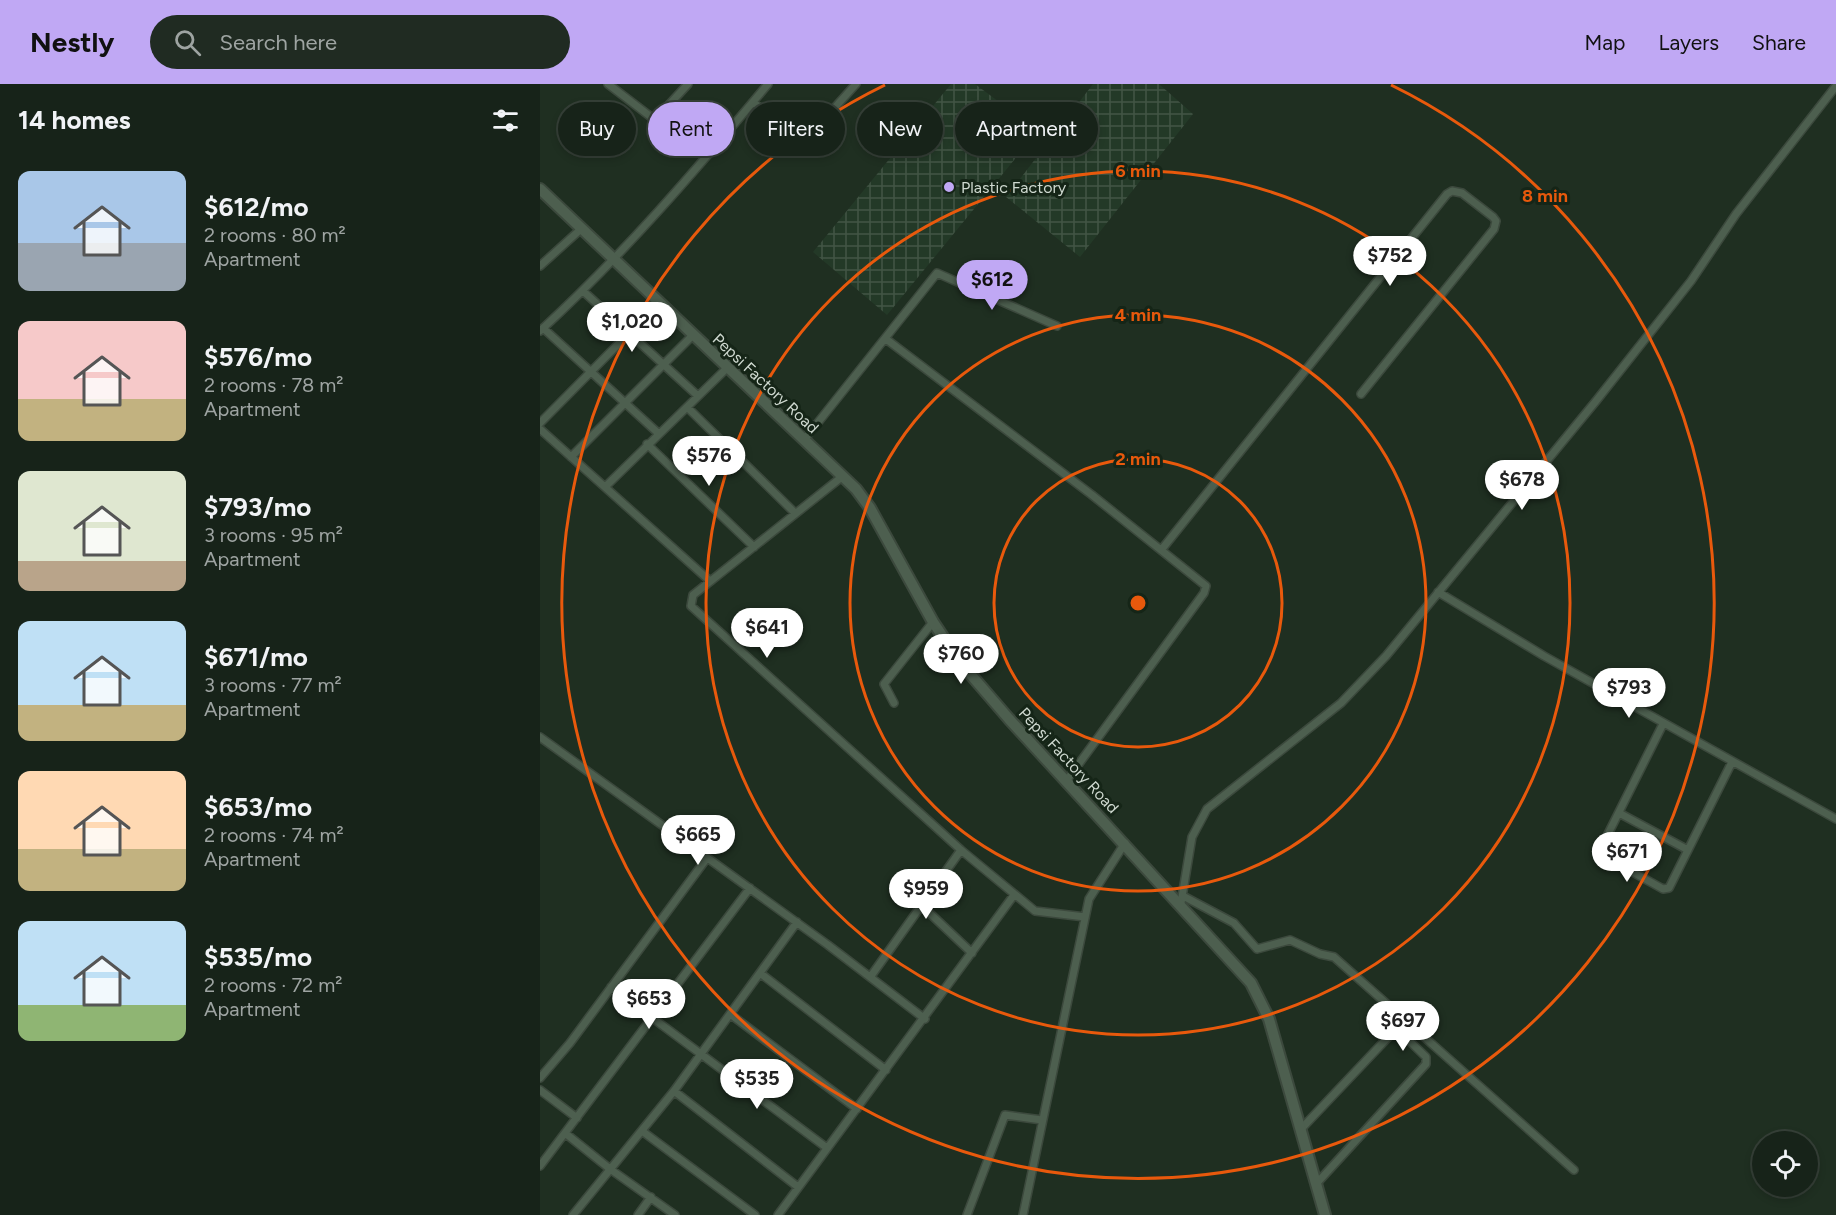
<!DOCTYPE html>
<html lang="en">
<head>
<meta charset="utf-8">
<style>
	:root { --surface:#172319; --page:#202b22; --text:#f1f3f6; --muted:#9ea4a2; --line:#364038; --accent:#c0a8f4 }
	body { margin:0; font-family:Figtree,sans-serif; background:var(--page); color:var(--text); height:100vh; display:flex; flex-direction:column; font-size:22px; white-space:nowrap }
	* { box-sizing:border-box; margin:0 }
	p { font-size:20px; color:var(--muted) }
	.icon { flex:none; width:33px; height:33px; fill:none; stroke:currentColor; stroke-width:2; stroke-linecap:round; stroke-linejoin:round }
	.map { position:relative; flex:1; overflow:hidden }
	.panel { display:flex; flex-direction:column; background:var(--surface); width:540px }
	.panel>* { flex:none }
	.guide { position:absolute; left:18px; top:18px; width:570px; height:54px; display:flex; gap:12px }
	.controls { position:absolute; left:1212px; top:1047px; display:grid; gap:12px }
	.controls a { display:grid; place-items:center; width:66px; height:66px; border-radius:50%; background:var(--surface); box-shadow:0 3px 9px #0003,0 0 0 2px var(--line); font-size:30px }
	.price { position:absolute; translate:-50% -51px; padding:0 14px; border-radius:21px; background:#fff; color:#222; font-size:20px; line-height:39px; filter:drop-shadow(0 2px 3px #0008) }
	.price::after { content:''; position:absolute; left:50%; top:36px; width:18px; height:14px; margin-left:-9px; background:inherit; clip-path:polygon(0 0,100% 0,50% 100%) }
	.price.active { background:var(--accent); color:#111 }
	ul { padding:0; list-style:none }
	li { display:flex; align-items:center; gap:18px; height:150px; padding:0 18px }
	li span { display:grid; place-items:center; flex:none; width:168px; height:120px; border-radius:12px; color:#555 }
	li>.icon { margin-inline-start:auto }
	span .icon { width:72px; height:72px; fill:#fffc; stroke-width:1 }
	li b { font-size:26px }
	h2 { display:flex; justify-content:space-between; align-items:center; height:72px; padding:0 18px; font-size:26px }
	.pill { padding:0 21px; border-radius:27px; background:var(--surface); box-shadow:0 3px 9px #0003,0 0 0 2px var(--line); font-size:21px; line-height:54px }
	.pill.active { background:var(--accent); color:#111 }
	header { display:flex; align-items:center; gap:36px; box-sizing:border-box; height:84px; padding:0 30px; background:var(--accent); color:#111 }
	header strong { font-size:28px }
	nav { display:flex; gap:33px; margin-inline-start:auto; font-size:21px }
	.search { width:420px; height:54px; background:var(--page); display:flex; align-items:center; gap:15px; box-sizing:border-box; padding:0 21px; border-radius:33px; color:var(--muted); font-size:22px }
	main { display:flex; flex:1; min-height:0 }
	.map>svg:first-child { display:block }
</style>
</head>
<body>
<header>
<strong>Nestly</strong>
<div class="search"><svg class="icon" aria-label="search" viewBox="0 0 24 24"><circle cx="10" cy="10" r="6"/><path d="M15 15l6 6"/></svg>Search here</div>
<nav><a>Map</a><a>Layers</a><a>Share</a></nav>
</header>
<main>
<section class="panel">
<h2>14 homes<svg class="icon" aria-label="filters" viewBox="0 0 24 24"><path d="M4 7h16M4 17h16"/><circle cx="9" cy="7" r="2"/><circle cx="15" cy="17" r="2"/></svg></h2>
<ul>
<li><span style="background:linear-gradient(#a9c7e8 60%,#9aa5b1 0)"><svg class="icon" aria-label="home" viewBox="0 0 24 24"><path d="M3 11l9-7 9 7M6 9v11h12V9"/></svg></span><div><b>$612/mo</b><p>2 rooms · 80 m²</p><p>Apartment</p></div></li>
<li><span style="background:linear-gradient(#f6c9c9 65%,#c2b280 0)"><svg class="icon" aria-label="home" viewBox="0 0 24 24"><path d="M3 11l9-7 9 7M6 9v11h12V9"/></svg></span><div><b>$576/mo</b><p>2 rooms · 78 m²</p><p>Apartment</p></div></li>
<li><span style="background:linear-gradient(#dfe7d0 75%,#b9a48a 0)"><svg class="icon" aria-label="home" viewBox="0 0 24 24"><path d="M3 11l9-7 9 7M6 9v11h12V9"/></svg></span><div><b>$793/mo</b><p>3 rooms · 95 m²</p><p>Apartment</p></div></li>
<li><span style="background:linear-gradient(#bfe0f5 70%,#c2b280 0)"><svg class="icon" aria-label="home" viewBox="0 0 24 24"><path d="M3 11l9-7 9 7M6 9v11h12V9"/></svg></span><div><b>$671/mo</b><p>3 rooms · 77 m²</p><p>Apartment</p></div></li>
<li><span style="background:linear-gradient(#ffd9b3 65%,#c2b280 0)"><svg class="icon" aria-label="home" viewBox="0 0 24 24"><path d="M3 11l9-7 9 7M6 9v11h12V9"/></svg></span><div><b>$653/mo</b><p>2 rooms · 74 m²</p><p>Apartment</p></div></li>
<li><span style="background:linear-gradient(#bfe0f5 70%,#8fb573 0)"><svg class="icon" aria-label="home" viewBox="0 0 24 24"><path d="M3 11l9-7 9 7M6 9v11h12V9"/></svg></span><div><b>$535/mo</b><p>2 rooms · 72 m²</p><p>Apartment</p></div></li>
</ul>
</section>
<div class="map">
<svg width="1296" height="1131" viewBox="0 0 1296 1131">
	<defs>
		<pattern id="industrial-grid" width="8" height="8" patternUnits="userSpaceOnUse" patternTransform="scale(1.5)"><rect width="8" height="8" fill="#233927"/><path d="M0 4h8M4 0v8" fill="none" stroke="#425545"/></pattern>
	</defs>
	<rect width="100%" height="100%" fill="#1f2f21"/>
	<path fill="url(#industrial-grid)" d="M 411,0 L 435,0 L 498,47 L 347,231 L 273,168 Z
		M 553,0 L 619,0 L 653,30 L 540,173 L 466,113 Z"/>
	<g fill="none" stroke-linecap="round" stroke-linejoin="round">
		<defs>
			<path id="street" d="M 68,0 L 115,36 L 148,0
				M 213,18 L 263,59 L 316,0
				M 0,182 L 41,145
				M 43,207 L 158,312
				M 3,244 L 118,349
				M 0,247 C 83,171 156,86 228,0
				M 346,255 L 552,411 L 666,502 L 664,509 L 527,696
				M 147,323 L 255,429
				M 0,339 L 119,219
				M 0,345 L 170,497
				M 264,356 L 397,189 L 517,242
				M 107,360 L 214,463
				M 31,373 L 153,251
				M 303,392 L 153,511 L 151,522 L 421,766 L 495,827 L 545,833
				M 65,403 L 187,284
				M 622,465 L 907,110 L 912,107 L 922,109 L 953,133 L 956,137 L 954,145 L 821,310
				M 898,508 L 1004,572 L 1296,735
				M 354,619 L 344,600 L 393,538
				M 1123,640 L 1060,766 L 1062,771 L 1123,805 L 1129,804 L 1192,678
				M 0,653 L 288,861 L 385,935
				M 1079,729 L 1148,766
				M 643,812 L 694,839 L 717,865 L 750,856 L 780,870 L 794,873 L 1034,1086
				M 641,819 L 652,753 L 667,725 L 801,619 L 846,572 L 1056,317 L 1151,197 L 1196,130 L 1296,2
				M 381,821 L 432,869
				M 220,889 L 346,986
				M 331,892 L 421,766
				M 71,903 L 287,1064
				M 190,930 L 317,1025
				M 0,994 L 30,959 L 167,774
				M 0,1006 L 37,1034
				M 134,1007 L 258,1103
				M 762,1044 L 854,947 L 858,946 L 886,973 L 886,980 L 777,1099
				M 102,1047 L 215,1131
				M 25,1049 L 70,1085 L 135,1131
				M 0,1082 L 210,804
				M 33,1131 L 134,1007 L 257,838
				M 98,1131 L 111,1113
				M 238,1131 L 474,811
				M 427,1131 L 465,1031 L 502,1036
				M 483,1131 L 549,815 L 585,759"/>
			<path id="secondary" d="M 0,105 L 316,405 L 330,424 L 393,538 L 419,577 L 469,635 L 711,899 L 729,935 L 785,1131"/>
		</defs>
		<use href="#street" stroke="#3c493d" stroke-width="10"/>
		<use href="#secondary" stroke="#3c493d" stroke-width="14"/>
		<use href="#street" stroke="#4d5f4f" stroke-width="7"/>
		<use href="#secondary" stroke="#4d5f4f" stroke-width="10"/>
	</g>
	<g fill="none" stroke="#e8590c" stroke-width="3">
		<circle cx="598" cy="519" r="144"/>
		<circle cx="598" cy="519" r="288"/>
		<circle cx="598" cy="519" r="432"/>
		<path d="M851 1A576 576 0 1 1 345 1"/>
	</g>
	<circle fill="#c0a8f4" stroke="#152517" stroke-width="2" cx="409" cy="103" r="6"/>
	<g text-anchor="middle" stroke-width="6" stroke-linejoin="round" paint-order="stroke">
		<g font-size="16" fill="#cfd9d0" stroke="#152517" text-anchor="start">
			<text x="421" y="109">Plastic Factory</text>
		</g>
		<g font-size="16" fill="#cfd9d0" stroke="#152517">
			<text transform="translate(226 299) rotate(43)" y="6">Pepsi Factory Road</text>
			<text transform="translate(529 676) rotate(47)" y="6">Pepsi Factory Road</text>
		</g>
	</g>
	<circle cx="598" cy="519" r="9" fill="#e8590c" stroke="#152517" stroke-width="3"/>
	<g font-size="18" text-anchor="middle" font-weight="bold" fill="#e8590c" stroke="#152517" stroke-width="6" stroke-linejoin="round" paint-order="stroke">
		<text x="598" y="93">6 min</text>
		<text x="1005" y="118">8 min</text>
		<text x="598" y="237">4 min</text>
		<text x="598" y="381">2 min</text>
	</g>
</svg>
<div class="controls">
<a><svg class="icon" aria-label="locate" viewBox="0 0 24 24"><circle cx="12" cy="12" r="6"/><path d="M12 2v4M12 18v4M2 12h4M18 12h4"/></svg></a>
</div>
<b class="price" style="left:850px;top:203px">$752</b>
<b class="price active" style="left:452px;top:227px">$612</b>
<b class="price" style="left:92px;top:269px">$1,020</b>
<b class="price" style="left:169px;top:403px">$576</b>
<b class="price" style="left:982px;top:427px">$678</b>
<b class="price" style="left:227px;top:575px">$641</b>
<b class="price" style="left:421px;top:601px">$760</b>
<b class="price" style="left:1089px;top:635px">$793</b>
<b class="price" style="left:158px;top:782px">$665</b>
<b class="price" style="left:1087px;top:799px">$671</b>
<b class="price" style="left:386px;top:836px">$959</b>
<b class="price" style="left:109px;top:946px">$653</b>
<b class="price" style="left:863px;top:968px">$697</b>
<b class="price" style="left:217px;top:1026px">$535</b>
<div class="guide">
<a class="pill">Buy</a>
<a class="pill active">Rent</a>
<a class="pill">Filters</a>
<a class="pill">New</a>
<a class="pill">Apartment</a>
</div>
</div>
</main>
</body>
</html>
